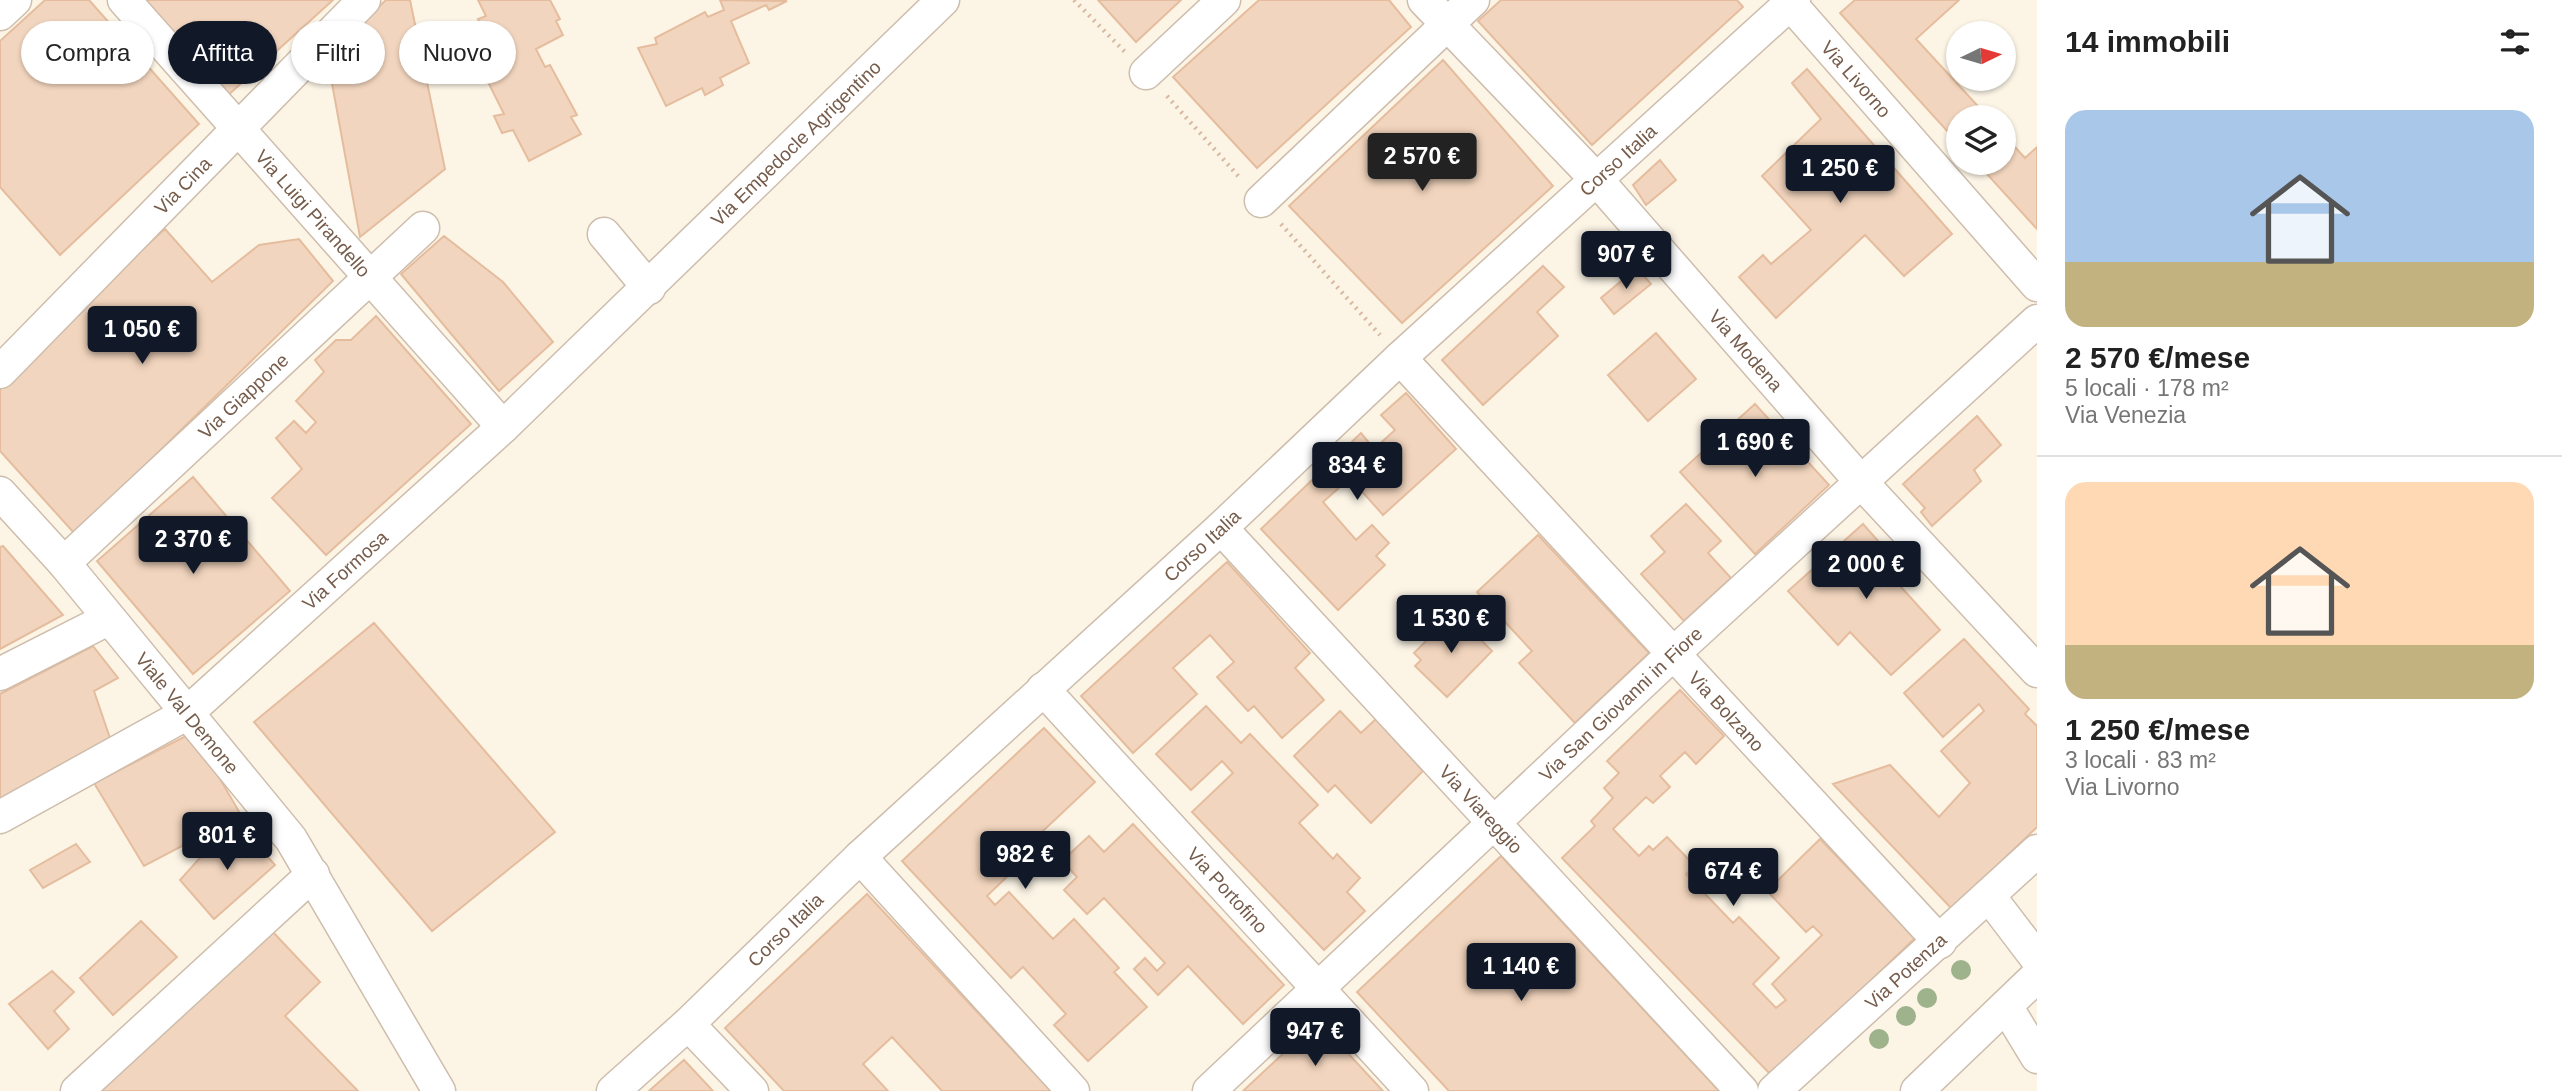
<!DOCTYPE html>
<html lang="it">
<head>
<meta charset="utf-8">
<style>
	:root { --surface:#fff; --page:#f6f6f6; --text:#222; --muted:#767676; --line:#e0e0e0; --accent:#111827 }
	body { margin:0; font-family:Arial,sans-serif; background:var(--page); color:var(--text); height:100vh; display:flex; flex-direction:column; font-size:26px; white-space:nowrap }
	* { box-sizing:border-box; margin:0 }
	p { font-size:23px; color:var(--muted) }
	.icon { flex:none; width:38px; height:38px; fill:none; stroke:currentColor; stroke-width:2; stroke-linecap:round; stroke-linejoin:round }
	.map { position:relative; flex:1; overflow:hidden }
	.details { display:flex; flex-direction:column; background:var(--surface); width:525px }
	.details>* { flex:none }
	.banner { position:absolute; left:21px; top:21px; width:665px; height:63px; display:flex; gap:14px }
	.needle { width:46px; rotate:85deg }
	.tools { position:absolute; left:1946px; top:21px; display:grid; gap:14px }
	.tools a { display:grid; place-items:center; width:70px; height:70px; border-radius:50%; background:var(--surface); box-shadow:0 2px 5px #0004; font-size:35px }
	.price { position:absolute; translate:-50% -60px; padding:0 16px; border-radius:7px; background:var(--accent); color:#fff; font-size:23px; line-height:46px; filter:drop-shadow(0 2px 4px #0008) }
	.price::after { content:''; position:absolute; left:50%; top:42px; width:21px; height:16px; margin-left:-10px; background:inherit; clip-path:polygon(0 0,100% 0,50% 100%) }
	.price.selected { background:#222; color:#fff }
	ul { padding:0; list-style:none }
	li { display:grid; align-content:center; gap:14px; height:371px; padding:0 28px }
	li+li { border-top:2px solid var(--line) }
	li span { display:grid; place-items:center; height:217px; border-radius:21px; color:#555 }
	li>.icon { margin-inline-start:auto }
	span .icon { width:126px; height:126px; fill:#fffc; stroke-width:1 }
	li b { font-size:30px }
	h2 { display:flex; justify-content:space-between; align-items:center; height:84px; padding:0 28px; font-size:30px }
	.chip { padding:0 24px; border-radius:32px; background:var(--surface); box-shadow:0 2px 5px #0004; font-size:24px; line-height:63px }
	.chip.selected { background:var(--accent); color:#fff }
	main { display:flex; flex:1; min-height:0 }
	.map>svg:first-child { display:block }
</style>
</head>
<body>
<main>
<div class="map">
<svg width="2037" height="1091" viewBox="0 0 2037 1091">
	<rect width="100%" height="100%" fill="#fcf5e6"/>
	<path fill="#f2d5be" stroke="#e5bd9e" stroke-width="2" d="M 45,0 L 89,0 L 199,124 L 60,255 L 0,187 L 0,41 Z
		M 142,0 L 333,0 L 226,97 Z
		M 386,0 L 410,0 L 445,169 L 360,237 L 327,56 Z
		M 478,0 L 550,0 L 560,19 L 556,21 L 563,35 L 536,49 L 545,67 L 550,65 L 577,115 L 571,117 L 581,134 L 529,161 L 513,130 L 502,133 L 494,116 L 504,114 L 486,78 L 512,66 L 493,30 L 485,35 L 478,19 L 486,16 Z
		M 720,0 L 787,1 L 769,10 L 766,5 L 731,21 L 749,63 L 720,78 L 723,85 L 705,95 L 702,88 L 666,106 L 638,48 L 657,44 L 655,38 L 705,12 L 708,17 L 724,10 Z
		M 1098,0 L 1181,0 L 1136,42 Z
		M 1259,0 L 1389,0 L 1411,27 L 1257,168 L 1173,77 Z
		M 1501,0 L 1737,0 L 1743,7 L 1592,145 L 1478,21 Z
		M 1855,0 L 1959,0 L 1916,39 L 1988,117 L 1958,117 L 1958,143 L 1840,13 Z
		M 1443,60 L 1553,186 L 1402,323 L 1289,206 Z
		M 1807,69 L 1952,234 L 1904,276 L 1865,235 L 1776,318 L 1739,277 L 1763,255 L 1771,264 L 1811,230 L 1762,176 L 1821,119 L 1792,83 Z
		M 2004,135 L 2025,158 L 2037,147 L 2037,229 L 1977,163 L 2004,163 Z
		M 1660,160 L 1676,180 L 1646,205 L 1633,185 Z
		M 165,229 L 212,282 L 259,245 L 299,239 L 333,281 L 75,534 L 0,451 L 0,377 Z
		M 444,236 L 503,282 L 553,342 L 499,391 L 401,274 Z
		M 1543,266 L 1564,287 L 1537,312 L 1558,336 L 1483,405 L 1442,360 Z
		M 1637,268 L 1651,284 L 1614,314 L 1601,298 Z
		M 376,316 L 471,424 L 326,555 L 272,498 L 302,469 L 276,438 L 294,421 L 306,433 L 316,422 L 296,401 L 324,372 L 315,360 L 336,340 L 351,340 Z
		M 1656,333 L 1696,379 L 1648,421 L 1608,375 Z
		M 1406,393 L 1456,449 L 1383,515 L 1350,478 L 1323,502 L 1356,540 L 1372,525 L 1389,543 L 1376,556 L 1385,565 L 1338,610 L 1261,529 L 1361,433 L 1374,449 L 1395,430 L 1381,415 Z
		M 1755,404 L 1829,485 L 1755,554 L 1680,472 Z
		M 1977,416 L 2001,445 L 1974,470 L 1981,481 L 1932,526 L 1921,512 L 1925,508 L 1903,484 Z
		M 193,477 L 290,591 L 193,674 L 97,561 Z
		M 1686,504 L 1721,541 L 1708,553 L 1731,578 L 1684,621 L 1641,574 L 1665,552 L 1651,536 Z
		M 1863,524 L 1910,577 L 1901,587 L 1940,630 L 1891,675 L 1850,632 L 1838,645 L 1788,591 Z
		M 1538,535 L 1649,653 L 1575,723 L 1519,663 L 1532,651 L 1477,592 Z
		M 3,546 L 63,615 L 0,649 L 0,547 Z
		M 1227,562 L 1310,653 L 1295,668 L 1324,700 L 1282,738 L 1254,706 L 1248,711 L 1217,677 L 1234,662 L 1210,635 L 1173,668 L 1197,694 L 1133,753 L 1081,696 Z
		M 1454,613 L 1492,651 L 1447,697 L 1415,666 L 1421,660 L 1414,653 Z
		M 374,623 L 555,832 L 432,931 L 254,722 Z
		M 1964,639 L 2029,709 L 2025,714 L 2037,726 L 2037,827 L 1952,909 L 1833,784 L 1890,765 L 1939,817 L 1970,783 L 1941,751 L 1984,711 L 1979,704 L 1943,737 L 1904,693 Z
		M 93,646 L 118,678 L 94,691 L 112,744 L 0,802 L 0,694 Z
		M 1680,690 L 1724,736 L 1696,764 L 1685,752 L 1660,776 L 1670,787 L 1653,803 L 1646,797 L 1613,829 L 1639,856 L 1649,846 L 1653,850 L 1667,837 L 1695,866 L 1686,874 L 1733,923 L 1739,917 L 1779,958 L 1753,984 L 1776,1008 L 1786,1000 L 1772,984 L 1822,935 L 1813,926 L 1806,932 L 1767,891 L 1820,839 L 1915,938 L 1772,1076 L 1562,858 L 1595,826 L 1591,821 L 1613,798 L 1604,788 L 1619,773 L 1607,761 Z
		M 1206,706 L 1241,743 L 1250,734 L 1318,805 L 1299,823 L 1333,859 L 1337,854 L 1360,878 L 1347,892 L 1365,911 L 1324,950 L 1192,812 L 1233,773 L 1222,761 L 1191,790 L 1156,754 Z
		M 1340,711 L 1361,733 L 1376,719 L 1423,771 L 1371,823 L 1335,785 L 1328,792 L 1294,756 Z
		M 1044,728 L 1095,782 L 1011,861 L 1017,867 L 987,896 L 995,905 L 1009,892 L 1053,939 L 1074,919 L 1119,968 L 1114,972 L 1147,1007 L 1088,1061 L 1054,1025 L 1066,1014 L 1023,967 L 1011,978 L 902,861 Z
		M 186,736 L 216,772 L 241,815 L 144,866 L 94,783 Z
		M 1133,824 L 1284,985 L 1243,1024 L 1188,966 L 1158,995 L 1134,969 L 1145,958 L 1157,971 L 1165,963 L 1104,898 L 1087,914 L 1064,890 L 1077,877 L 1062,861 L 1089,836 L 1104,852 Z
		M 243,829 L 275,865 L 214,919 L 180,880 L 207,850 Z
		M 76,844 L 90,862 L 43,888 L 30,870 Z
		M 1501,856 L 1719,1091 L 1449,1091 L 1357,992 Z
		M 867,894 L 1051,1091 L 942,1091 L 892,1037 L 863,1064 L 888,1091 L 784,1091 L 725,1028 Z
		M 141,921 L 177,957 L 113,1015 L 80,978 Z
		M 272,931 L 320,982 L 285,1016 L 358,1091 L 100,1091 Z
		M 52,971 L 74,992 L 54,1011 L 69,1029 L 48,1049 L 9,1004 Z
		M 1318,1021 L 1383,1091 L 1243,1091 Z
		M 684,1060 L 713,1091 L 649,1091 L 668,1074 Z"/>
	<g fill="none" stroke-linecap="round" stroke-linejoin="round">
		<defs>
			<g id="minor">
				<path id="s1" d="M 124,0 L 503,427"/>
				<path id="s2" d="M 1424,0 L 1597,180 L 1862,483 L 2037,671"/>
				<path id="s3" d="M 1787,0 L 2037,285"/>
				<path d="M 0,14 L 15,0"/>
				<path d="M 1146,73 L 1224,0"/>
				<path d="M 1261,201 L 1473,0"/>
				<path d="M 604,234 L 649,288"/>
				<path id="s4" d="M 1400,358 L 1940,942"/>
				<path id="s5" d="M 0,372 L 364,0"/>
				<path id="s6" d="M 0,493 L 64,563 L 291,839 L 439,1091"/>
				<path id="s7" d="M 1221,528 L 1742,1091"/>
				<path id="s8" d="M 64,563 L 423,228"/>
				<path d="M 0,674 L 108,619"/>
				<path id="s9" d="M 1043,689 L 1412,1091"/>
				<path id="s10" d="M 0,817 L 186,714 L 503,427 L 943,0"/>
				<path d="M 860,857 L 1073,1091"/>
				<path d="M 1989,896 L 2037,959"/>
				<path d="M 2006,1006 L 2037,1057"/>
				<path d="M 688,1024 L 752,1091"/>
				<path d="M 77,1091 L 313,874"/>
				<path id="s11" d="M 613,1091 L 688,1024 L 860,857 L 1221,528 L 1400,358 L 1794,0"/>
				<path id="s12" d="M 1209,1091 L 1674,653 L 2037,321"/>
				<path id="s13" d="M 1774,1091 L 2037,851"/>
				<path d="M 1917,1091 L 2037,976"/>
			</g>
		</defs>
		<use href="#minor" stroke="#cebdac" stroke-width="35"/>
		<path stroke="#d7b9a1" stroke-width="4.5" stroke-dasharray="2 5" stroke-linecap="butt" d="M 1074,0 L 1125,52
			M 1167,96 L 1240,178
			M 1281,224 L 1380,335"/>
		<use href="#minor" stroke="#fff" stroke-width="32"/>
	</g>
	<g fill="#9eb28c">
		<circle cx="1961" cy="970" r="10"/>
		<circle cx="1927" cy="998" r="10"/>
		<circle cx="1906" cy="1016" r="10"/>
		<circle cx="1879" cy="1039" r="10"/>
	</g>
	<g text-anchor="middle" stroke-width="7" stroke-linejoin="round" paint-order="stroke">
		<g font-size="19" fill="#765c4b" stroke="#fff9ed">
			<text dy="7" stroke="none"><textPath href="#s3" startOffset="105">Via Livorno</textPath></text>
			<text dy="7" stroke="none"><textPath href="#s10" startOffset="1048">Via Empedocle Agrigentino</textPath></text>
			<text dy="7" stroke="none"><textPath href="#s11" startOffset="1370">Corso Italia</textPath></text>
			<text dy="7" stroke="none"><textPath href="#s5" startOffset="261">Via Cina</textPath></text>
			<text dy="7" stroke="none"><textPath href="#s1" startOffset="285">Via Luigi Pirandello</textPath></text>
			<text dy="7" stroke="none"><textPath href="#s2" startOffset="476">Via Modena</textPath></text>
			<text dy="7" stroke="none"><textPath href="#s8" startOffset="245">Via Giappone</textPath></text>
			<text dy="7" stroke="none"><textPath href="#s11" startOffset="803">Corso Italia</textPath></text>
			<text dy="7" stroke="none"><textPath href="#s10" startOffset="427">Via Formosa</textPath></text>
			<text dy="7" stroke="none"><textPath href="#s12" startOffset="565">Via San Giovanni in Fiore</textPath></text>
			<text dy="7" stroke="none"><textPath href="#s4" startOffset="481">Via Bolzano</textPath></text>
			<text dy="7" stroke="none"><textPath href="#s6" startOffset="289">Viale Val Demone</textPath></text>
			<text dy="7" stroke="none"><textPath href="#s7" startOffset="383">Via Viareggio</textPath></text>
			<text dy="7" stroke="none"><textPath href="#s9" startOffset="273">Via Portofino</textPath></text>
			<text dy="7" stroke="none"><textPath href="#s11" startOffset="236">Corso Italia</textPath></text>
			<text dy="7" stroke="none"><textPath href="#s13" startOffset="178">Via Potenza</textPath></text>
		</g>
	</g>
</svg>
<div class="tools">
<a><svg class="needle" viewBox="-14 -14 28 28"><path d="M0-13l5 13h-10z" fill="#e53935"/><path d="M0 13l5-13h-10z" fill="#767676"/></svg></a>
<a><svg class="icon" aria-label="layers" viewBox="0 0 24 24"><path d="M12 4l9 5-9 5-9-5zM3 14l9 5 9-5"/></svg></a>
</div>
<b class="price selected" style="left:1422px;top:193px">2 570 €</b>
<b class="price" style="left:1840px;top:205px">1 250 €</b>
<b class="price" style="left:1626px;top:291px">907 €</b>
<b class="price" style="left:142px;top:366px">1 050 €</b>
<b class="price" style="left:1755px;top:479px">1 690 €</b>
<b class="price" style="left:1357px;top:502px">834 €</b>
<b class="price" style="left:193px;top:576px">2 370 €</b>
<b class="price" style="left:1866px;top:601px">2 000 €</b>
<b class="price" style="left:1451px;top:655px">1 530 €</b>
<b class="price" style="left:227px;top:872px">801 €</b>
<b class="price" style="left:1025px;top:891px">982 €</b>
<b class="price" style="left:1733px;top:908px">674 €</b>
<b class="price" style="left:1521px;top:1003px">1 140 €</b>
<b class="price" style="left:1315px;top:1068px">947 €</b>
<div class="banner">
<a class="chip">Compra</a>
<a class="chip selected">Affitta</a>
<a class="chip">Filtri</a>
<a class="chip">Nuovo</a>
</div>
</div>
<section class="details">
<h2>14 immobili<svg class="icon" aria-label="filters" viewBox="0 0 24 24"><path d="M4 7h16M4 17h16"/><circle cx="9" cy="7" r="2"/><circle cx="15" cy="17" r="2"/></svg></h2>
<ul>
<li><span style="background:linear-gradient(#a9c7e8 70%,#c2b280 0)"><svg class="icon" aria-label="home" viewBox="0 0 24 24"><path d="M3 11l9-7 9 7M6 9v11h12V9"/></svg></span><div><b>2 570 €/mese</b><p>5 locali · 178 m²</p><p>Via Venezia</p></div></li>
<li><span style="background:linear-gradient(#ffd9b3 75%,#c2b280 0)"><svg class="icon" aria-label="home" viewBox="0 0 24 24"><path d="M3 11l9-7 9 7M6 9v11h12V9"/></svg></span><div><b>1 250 €/mese</b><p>3 locali · 83 m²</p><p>Via Livorno</p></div></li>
</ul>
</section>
</main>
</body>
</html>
